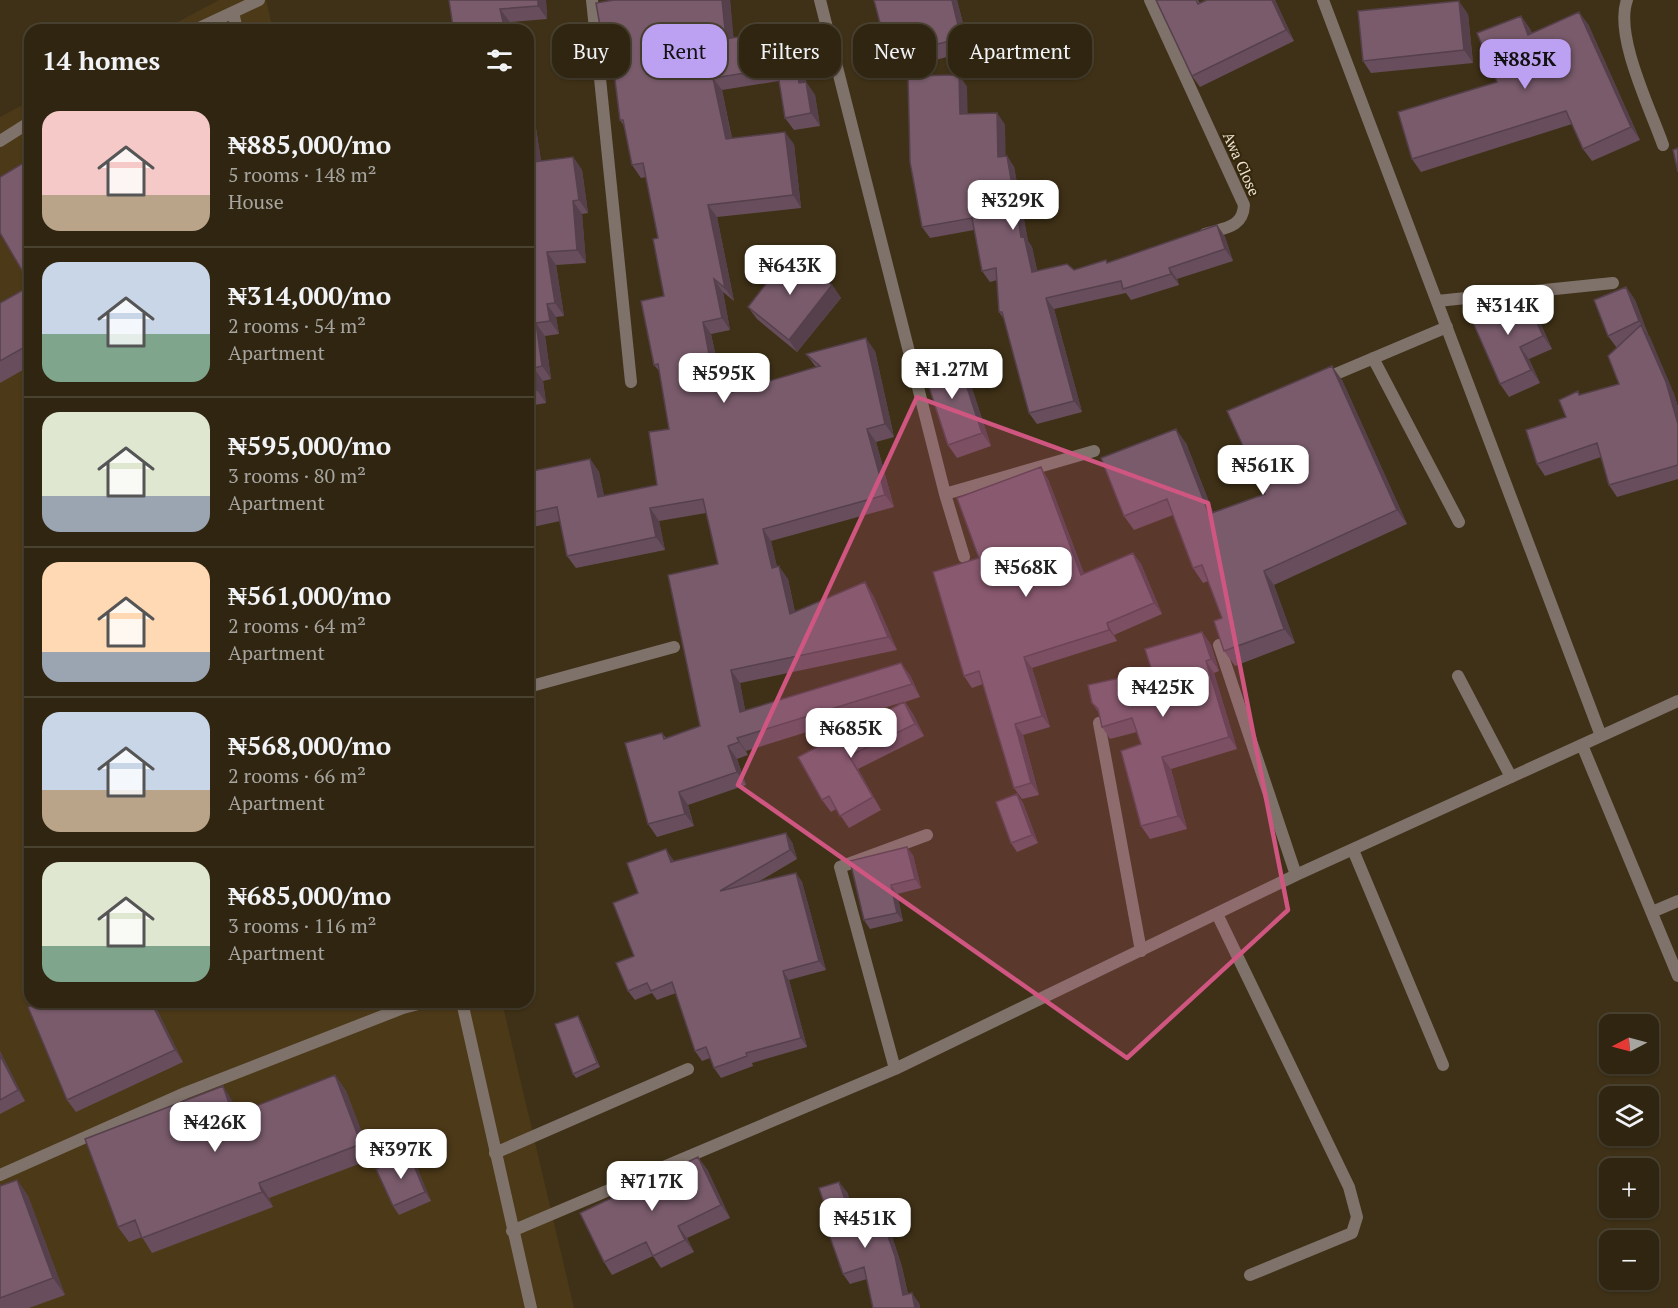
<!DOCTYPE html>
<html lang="en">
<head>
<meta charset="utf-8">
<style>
	:root { --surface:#2f2511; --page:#3b311f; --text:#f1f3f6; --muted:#a7a59f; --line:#4a4231; --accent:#bca0f2 }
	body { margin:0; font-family:"PT Serif",serif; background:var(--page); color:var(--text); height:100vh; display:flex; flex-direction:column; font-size:22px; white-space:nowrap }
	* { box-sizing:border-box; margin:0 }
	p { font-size:20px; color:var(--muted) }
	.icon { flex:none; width:33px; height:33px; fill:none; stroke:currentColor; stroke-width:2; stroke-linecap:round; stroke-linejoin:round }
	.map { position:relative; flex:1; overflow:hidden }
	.panel { position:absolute; left:24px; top:24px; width:510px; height:984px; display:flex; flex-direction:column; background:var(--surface); border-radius:18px; box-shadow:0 2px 4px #0004,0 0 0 2px var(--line) }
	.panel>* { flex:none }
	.banner { position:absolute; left:552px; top:24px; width:570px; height:54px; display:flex; gap:12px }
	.needle { width:39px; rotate:264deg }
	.fabs { position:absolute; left:1599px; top:1014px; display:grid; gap:12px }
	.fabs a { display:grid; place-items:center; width:60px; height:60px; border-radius:12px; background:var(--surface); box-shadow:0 2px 4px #0004,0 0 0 2px var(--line); font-size:30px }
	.price { position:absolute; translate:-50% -51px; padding:0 14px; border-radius:12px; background:#fff; color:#222; font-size:20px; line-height:39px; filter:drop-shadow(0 2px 3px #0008) }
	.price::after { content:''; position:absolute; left:50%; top:36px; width:18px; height:14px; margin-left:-9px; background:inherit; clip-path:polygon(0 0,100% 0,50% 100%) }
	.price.on { background:var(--accent); color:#111 }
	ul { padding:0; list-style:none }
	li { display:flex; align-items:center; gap:18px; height:150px; padding:0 18px }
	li+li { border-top:2px solid var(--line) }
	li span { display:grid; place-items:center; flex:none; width:168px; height:120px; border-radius:18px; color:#555 }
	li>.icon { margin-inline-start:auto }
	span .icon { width:72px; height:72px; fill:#fffc; stroke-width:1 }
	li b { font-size:26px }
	h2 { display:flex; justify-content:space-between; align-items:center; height:72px; padding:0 18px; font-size:26px }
	.pill { padding:0 21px; border-radius:18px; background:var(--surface); box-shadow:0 2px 4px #0004,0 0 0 2px var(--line); font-size:21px; line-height:54px }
	.pill.on { background:var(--accent); color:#111 }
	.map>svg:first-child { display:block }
</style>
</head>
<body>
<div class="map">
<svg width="1678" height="1308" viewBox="0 0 1678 1308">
	<rect width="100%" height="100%" fill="#3f3117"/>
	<path fill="#4c3918" d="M 219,0 L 266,0 L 273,30 L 163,30 Z
		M 30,101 L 30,1002 L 502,1002 L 574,1308 L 0,1308 L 0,117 Z"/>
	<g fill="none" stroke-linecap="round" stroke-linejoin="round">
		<path stroke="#7f726a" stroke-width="12" d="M 1150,0 L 1244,205 C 1243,228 1224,228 1205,234
			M 1627,0 C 1614,35 1650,108 1663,145
			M 1373,358 L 1459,522
			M 1324,379 L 1447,327
			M 1458,676 L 1511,777
			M 528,687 L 674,647
			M 1099,723 L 1141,951
			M 1652,912 L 1678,901
			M 495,1153 L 688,1069
			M 0,1175 L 185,1093 L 403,1008 L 426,1002"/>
		<path stroke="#7f726a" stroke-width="12" d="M 592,0 L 631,382
			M 820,0 L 945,494 L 964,557
			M 1323,0 L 1601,736
			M 233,12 L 237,30
			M 195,30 L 259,0
			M 0,141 L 30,122
			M 1437,301 L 1613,283
			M 945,494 L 1094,451
			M 1219,645 L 1296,875
			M 1582,745 L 1678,976
			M 1353,850 L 1443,1065
			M 1217,914 L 1349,1187 L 1357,1217 L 1352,1233 L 1250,1275
			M 462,1002 L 531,1308
			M 895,1069 L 840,867 L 927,835
			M 512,1231 L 895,1069 L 1296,875 L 1678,701"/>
	</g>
	<path fill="#684e5c" d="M 449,0 L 546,0 L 547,19 L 453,27 Z
		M 730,0 L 733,38 L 800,41 L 806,82 L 815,95 L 820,126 L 794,130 L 785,118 L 779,81 L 722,90 L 732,138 L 794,144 L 801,208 L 717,217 L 734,301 L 723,292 L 730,330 L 711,334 L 720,375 L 730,373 L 738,386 L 739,390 L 816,367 L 806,354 L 875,351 L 894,437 L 876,442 L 894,507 L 771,541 L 777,567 L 788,579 L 795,612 L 873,595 L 897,650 L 740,683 L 745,710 L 910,675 L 920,697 L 905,702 L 913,714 L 924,736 L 858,769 L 881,810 L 849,828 L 836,809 L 831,812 L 822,800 L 798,757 L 903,702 L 746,751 L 748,755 L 737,759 L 746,785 L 688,805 L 694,826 L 657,837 L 648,824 L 662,733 L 666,738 L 700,726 L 718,564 L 706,513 L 659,521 L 665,550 L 576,568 L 567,556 L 560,521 L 528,528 L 528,472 L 590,459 L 599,472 L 604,496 L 657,485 L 669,429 L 660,372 L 654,365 L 664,296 L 658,238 L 646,177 L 641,178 L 632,165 L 624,126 L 620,120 L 613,62 L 604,49 Z
		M 874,0 L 957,0 L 970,51 L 916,65 L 909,55 L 895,59 L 886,46 Z
		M 1156,0 L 1198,0 L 1200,3 L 1275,0 L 1294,41 L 1200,87 L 1192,76 Z
		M 1468,14 L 1473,63 L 1371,73 L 1363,61 Z
		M 1521,16 L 1530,29 L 1532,33 L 1588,24 L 1640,140 L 1592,161 L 1583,149 L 1572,124 L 1421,172 L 1412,159 L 1497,82 Z
		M 959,75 L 967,87 L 967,114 L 997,113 L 1005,125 L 1005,156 L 1007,156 L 1014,167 L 1028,241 L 1032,247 L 1037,270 L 1074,270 L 1108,263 L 1217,225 L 1225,237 L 1233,261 L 1177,279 L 1179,285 L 1131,300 L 1126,293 L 1054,309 L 1082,412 L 1037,424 L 1029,413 L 1004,319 L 999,312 L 997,280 L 990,282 L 982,271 L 974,230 L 930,238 L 922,227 Z
		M 528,97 L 532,102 L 541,161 L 573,157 L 582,170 L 588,213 L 582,214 L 586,263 L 556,265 L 564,316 L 556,317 L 559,334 L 545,336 L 551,379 L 543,381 L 546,403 L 528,406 Z
		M 832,285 L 841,298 L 797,352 L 757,319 L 748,307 Z
		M 30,286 L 30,366 L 0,383 L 0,303 Z
		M 1626,287 L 1635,300 L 1648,334 L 1674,394 L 1678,407 L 1678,479 L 1617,497 L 1609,485 L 1601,457 L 1545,476 L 1537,464 L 1580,395 L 1619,384 L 1617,348 L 1608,336 Z
		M 1533,307 L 1552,349 L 1529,359 L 1540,383 L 1509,397 L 1500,384 Z
		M 956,354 L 965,367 L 991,446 L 957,458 L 948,445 Z
		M 1342,380 L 1407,524 L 1274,585 L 1295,643 L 1235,666 L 1224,651 L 1222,618 L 1208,581 L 1203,583 L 1193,568 L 1173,515 L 1134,530 L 1124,516 L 1186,443 L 1213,512 L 1265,494 Z
		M 1048,479 L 1084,574 L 1133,553 L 1141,564 L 1162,614 L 1114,635 L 1117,641 L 1032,668 L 1050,727 L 1023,735 L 1039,795 L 1022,799 L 1014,788 L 983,684 L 972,688 L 964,676 L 979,558 Z
		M 1202,632 L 1211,645 L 1219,671 L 1214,673 L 1237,749 L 1171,769 L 1187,829 L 1150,839 L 1141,826 L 1141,744 L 1137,732 L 1110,739 L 1102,727 L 1099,713 L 1092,703 L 1152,671 Z
		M 1017,794 L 1023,803 L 1038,843 L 1017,852 L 1011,843 Z
		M 792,842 L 797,859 L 758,882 L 796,873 L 802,882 L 826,970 L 789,980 L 807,1047 L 752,1063 L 753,1066 L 721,1078 L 714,1068 L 710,1058 L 702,1061 L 695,1051 L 676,993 L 657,1000 L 652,993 L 635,1000 L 628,991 L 634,956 L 638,893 L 672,858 L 674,862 Z
		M 913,855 L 921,888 L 897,894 L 903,921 L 870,929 L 864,920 Z
		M 38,1002 L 153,1002 L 183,1062 L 76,1112 L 67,1100 Z
		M 269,1002 L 285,1002 L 273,1008 Z
		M 581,1021 L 600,1067 L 576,1078 L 573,1074 Z
		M 0,1051 L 25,1101 L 0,1114 Z
		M 335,1075 L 346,1091 L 372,1159 L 269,1198 L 273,1207 L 152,1253 L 142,1237 L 129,1242 L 118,1227 L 233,1102 L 238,1113 Z
		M 415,1163 L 431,1201 L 399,1215 L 393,1206 Z
		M 707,1169 L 730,1218 L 687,1238 L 694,1252 L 661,1268 L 653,1256 L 612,1275 L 604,1262 Z
		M 17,1180 L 28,1196 L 65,1295 L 29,1308 L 0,1308 L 0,1186 Z
		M 847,1192 L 854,1213 L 885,1215 L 902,1267 L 908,1294 L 919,1303 L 920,1308 L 873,1308 L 867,1279 L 850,1284 L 843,1274 L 830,1221 Z"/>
	<path fill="#55404b" d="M 538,0 L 546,0 L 547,19 L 538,6 Z
		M 722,0 L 730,0 L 735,51 L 726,39 Z
		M 952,0 L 957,0 L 970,51 L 961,38 Z
		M 1272,0 L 1275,0 L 1294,41 L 1286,30 Z
		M 1459,1 L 1468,14 L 1473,63 L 1464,50 Z
		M 500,9 L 510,22 L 511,30 L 505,30 Z
		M 1579,12 L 1588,24 L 1640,140 L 1631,127 Z
		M 1521,16 L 1530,29 L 1537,47 L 1528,35 Z
		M 791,28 L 800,41 L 808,96 L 799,83 Z
		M 959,75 L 967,87 L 968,126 L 960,114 Z
		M 713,78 L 722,90 L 734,151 L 726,139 Z
		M 806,82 L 815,95 L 820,126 L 811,113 Z
		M 528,97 L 532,102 L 543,175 L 534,162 L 528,125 Z
		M 997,113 L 1005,125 L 1006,169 L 998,157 Z
		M 785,132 L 794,144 L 801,208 L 793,195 Z
		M 1007,156 L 1014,167 L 1028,241 L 1032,247 L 1040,283 L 1032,272 L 1021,237 Z
		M 573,157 L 582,170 L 588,213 L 579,200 Z
		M 573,201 L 582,214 L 586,263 L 577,250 Z
		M 708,205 L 717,217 L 734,301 L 725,288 Z
		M 1217,225 L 1225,237 L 1233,261 L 1225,249 Z
		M 547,252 L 556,265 L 564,316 L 555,303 Z
		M 1169,268 L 1177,279 L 1179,285 L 1171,274 Z
		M 714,279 L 723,292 L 730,330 L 722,318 Z
		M 832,285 L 841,298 L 797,352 L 789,340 Z
		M 1626,287 L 1635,300 L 1648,334 L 1639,321 Z
		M 1524,294 L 1533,307 L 1552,349 L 1543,336 Z
		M 1046,298 L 1054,309 L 1082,412 L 1074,401 Z
		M 547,304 L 556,317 L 559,334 L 550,321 Z
		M 703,322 L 711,334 L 722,388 L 713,376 Z
		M 536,323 L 545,336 L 551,379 L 542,366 Z
		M 1641,325 L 1650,337 L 1674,394 L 1678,407 L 1678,424 Z
		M 866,338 L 875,351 L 894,437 L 885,424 Z
		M 1520,347 L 1529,359 L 1540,383 L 1531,370 Z
		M 956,354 L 965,367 L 991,446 L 982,433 Z
		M 1332,366 L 1342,380 L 1407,524 L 1397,510 Z
		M 534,368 L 543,381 L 546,403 L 537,390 Z
		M 730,373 L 738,386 L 741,405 L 733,392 Z
		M 867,429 L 876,442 L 894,507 L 885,495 Z
		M 1176,429 L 1186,443 L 1219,528 L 1209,514 Z
		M 590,459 L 599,472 L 607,510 L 598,497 Z
		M 1041,467 L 1048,479 L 1089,586 L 1081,575 Z
		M 650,508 L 659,521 L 665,550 L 656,537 Z
		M 763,529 L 771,541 L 780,580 L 772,568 Z
		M 1133,553 L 1141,564 L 1162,614 L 1154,603 Z
		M 779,566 L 788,579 L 798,627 L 790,614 Z
		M 1264,571 L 1274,585 L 1295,643 L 1284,629 Z
		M 865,582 L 873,595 L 897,650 L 888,637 Z
		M 1107,623 L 1114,635 L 1117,641 L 1109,630 Z
		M 1202,632 L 1211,645 L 1219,671 L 1211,659 Z
		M 1024,657 L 1032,668 L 1050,727 L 1042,716 Z
		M 1206,661 L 1214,673 L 1237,749 L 1229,737 Z
		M 901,663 L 910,675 L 920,697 L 912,684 Z
		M 731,670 L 740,683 L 748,725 L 740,712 Z
		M 904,702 L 913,714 L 924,736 L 915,724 Z
		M 1015,724 L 1023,735 L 1039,795 L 1031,783 Z
		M 737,738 L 746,751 L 748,755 L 739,742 Z
		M 728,746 L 737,759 L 746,785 L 737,772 Z
		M 849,756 L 858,769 L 881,810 L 873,797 Z
		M 1162,757 L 1171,769 L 1187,829 L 1178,816 Z
		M 679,792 L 688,805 L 694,826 L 685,814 Z
		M 1017,794 L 1023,803 L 1038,843 L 1032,835 Z
		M 786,833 L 792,842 L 797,859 L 790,850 Z
		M 907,847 L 913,855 L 921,888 L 915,879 Z
		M 666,849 L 672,858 L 677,872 L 671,862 Z
		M 796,873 L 802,882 L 826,970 L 819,961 Z
		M 891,885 L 897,894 L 903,921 L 897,913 Z
		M 783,971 L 789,980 L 807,1047 L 801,1038 Z
		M 151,1002 L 153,1002 L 183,1062 L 175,1050 Z
		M 578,1016 L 581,1021 L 600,1067 L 597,1063 Z
		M 0,1051 L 25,1101 L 18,1090 L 0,1055 Z
		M 335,1075 L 346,1091 L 372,1159 L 361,1144 Z
		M 223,1086 L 233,1102 L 244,1130 L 233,1115 Z
		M 409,1154 L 415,1163 L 431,1201 L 425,1192 Z
		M 698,1157 L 707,1169 L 730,1218 L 721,1205 Z
		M 17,1180 L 28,1196 L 65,1295 L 53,1278 Z
		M 839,1182 L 847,1192 L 858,1224 L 850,1214 Z
		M 259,1183 L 269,1198 L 273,1207 L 262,1192 Z
		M 877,1205 L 885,1215 L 902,1267 L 910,1305 L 903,1295 Z
		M 678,1226 L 687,1238 L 694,1252 L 685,1240 Z
		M 912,1293 L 919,1303 L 920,1308 L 915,1308 Z"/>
	<path fill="#795b6b" stroke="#55404b" stroke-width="1.5" d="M 449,0 L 538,0 L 538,6 L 500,9 L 505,30 L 447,30 L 450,30 L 453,27 Z
		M 614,0 L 722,0 L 726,39 L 791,28 L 799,83 L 806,82 L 811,113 L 785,118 L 777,68 L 713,78 L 726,139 L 785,132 L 793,195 L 708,205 L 725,288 L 714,279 L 722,318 L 703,322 L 713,376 L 730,373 L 733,392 L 820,366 L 806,354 L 866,338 L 885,424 L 867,429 L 885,495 L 763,529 L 772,568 L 779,566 L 790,614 L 865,582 L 888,637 L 731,670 L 740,712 L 901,663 L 912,684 L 737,738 L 739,742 L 728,746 L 737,772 L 679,792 L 685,814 L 648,824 L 625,743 L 662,733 L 664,739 L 700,726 L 668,575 L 718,564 L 703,499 L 650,508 L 656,537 L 567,556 L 557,507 L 528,513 L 528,472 L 590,459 L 598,497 L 657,485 L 649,432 L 669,429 L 658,364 L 654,365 L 641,301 L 664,296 L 653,239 L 658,238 L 643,163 L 632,165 L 623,120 L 620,120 L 611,48 L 604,49 L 596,3 Z
		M 874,0 L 952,0 L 961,38 L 907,52 L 906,41 L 886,46 Z
		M 1156,0 L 1196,0 L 1198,4 L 1207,0 L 1272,0 L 1286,30 L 1192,76 Z
		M 1459,1 L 1464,50 L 1363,61 L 1358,11 Z
		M 1579,12 L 1631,127 L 1583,149 L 1566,111 L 1412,159 L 1398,112 L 1497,82 L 1477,33 L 1521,16 L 1528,35 Z
		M 959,75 L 960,114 L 997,113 L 998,157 L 1007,156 L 1021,237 L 1024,236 L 1032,272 L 1067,264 L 1074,270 L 1106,260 L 1107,263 L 1217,225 L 1225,249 L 1169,268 L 1171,274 L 1123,289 L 1121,281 L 1046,298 L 1074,401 L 1029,413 L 1002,312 L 999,312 L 996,268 L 982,271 L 972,218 L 922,227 L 910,162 L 908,76 Z
		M 528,125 L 534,162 L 573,157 L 579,200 L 573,201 L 577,250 L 547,252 L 555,303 L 547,304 L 550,321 L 536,323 L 542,366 L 534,368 L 537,390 L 528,391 Z
		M 1678,148 L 1678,172 L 1673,150 Z
		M 30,159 L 30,284 L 0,233 L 0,177 Z
		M 791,252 L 832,285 L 789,340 L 748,307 Z
		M 30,286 L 30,344 L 0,361 L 0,303 Z
		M 1626,287 L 1639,321 L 1608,336 L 1594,300 Z
		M 1524,294 L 1543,336 L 1520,347 L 1531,370 L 1500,384 L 1471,318 Z
		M 1641,325 L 1666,382 L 1678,424 L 1678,465 L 1609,485 L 1597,443 L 1537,464 L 1526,430 L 1566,417 L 1559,400 L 1578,391 L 1579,395 L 1619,384 L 1608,356 Z
		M 956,354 L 982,433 L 948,445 L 922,366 Z
		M 1332,366 L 1397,510 L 1264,571 L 1284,629 L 1224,651 L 1214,621 L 1222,618 L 1202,565 L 1193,568 L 1167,499 L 1124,516 L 1101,458 L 1176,429 L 1209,514 L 1265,494 L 1227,411 Z
		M 1041,467 L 1081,575 L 1133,553 L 1154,603 L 1107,623 L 1109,630 L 1024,657 L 1042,716 L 1015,724 L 1031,783 L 1014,788 L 979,671 L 964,676 L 933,572 L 979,558 L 957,498 Z
		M 1202,632 L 1211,659 L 1206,661 L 1229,737 L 1162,757 L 1178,816 L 1141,826 L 1121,751 L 1141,744 L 1132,718 L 1102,727 L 1098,709 L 1092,703 L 1088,685 L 1152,671 L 1145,649 Z
		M 904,702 L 915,724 L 849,756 L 873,797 L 840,816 L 829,796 L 822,800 L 798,757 Z
		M 1017,794 L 1032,835 L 1011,843 L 996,802 Z
		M 786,833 L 790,850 L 720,891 L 796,873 L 819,961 L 783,971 L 801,1038 L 746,1053 L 747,1056 L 714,1068 L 706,1047 L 695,1051 L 672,982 L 651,991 L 647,983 L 628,991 L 616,963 L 634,956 L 613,903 L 638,893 L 627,863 L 666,849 L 671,862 Z
		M 907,847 L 915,879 L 891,885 L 897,913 L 864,920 L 850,861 Z
		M 38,1002 L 151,1002 L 175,1050 L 67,1100 L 28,1007 Z
		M 578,1016 L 597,1063 L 573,1074 L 555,1024 Z
		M 0,1055 L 18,1090 L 0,1100 Z
		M 335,1075 L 361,1144 L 259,1183 L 262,1192 L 142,1238 L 135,1220 L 118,1227 L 85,1139 L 223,1086 L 233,1115 Z
		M 409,1154 L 425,1192 L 393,1206 L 376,1169 Z
		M 698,1157 L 721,1205 L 678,1226 L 685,1240 L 653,1256 L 646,1242 L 604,1262 L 580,1213 Z
		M 17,1180 L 53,1278 L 0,1298 L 0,1186 Z
		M 839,1182 L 850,1214 L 877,1205 L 895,1256 L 903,1295 L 912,1293 L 915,1308 L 873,1308 L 864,1267 L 843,1274 L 825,1223 L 830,1221 L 819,1188 Z"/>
	<path fill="#cf5680" fill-opacity="0.2" stroke="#cf5680" stroke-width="4.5" stroke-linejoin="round" d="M 917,397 L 1208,503 L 1288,910 L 1127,1058 L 738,785 Z"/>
	<g text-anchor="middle" stroke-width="4.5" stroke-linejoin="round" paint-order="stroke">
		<g font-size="15" fill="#eee5d5" stroke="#35270c">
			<text transform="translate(1241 164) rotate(66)" y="5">Awa Close</text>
		</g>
	</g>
</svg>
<div class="fabs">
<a><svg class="needle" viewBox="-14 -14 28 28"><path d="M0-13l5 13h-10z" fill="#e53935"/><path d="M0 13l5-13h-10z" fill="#a7a59f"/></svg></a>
<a><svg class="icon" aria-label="layers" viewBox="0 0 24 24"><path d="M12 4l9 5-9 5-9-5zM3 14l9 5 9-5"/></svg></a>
<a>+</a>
<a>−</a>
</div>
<b class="price on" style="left:1525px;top:90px">₦885K</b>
<b class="price" style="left:1013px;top:231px">₦329K</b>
<b class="price" style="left:790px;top:296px">₦643K</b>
<b class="price" style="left:1508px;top:336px">₦314K</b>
<b class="price" style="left:952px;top:400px">₦1.27M</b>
<b class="price" style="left:724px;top:404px">₦595K</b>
<b class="price" style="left:1263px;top:496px">₦561K</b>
<b class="price" style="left:1026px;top:598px">₦568K</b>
<b class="price" style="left:1163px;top:718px">₦425K</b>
<b class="price" style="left:851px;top:759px">₦685K</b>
<b class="price" style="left:215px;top:1153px">₦426K</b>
<b class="price" style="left:401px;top:1180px">₦397K</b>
<b class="price" style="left:652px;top:1212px">₦717K</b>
<b class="price" style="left:865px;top:1249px">₦451K</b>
<div class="banner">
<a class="pill">Buy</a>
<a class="pill on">Rent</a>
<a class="pill">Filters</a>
<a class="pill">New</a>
<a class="pill">Apartment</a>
</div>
<section class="panel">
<h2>14 homes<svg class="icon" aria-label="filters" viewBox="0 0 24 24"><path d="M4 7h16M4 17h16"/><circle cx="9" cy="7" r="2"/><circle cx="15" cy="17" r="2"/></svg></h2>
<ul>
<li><span style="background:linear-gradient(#f6c9c9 70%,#b9a48a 0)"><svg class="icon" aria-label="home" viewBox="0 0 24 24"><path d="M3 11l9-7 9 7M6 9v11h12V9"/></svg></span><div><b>₦885,000/mo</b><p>5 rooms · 148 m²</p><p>House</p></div></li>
<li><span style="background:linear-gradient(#c9d6e8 60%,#7fa58c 0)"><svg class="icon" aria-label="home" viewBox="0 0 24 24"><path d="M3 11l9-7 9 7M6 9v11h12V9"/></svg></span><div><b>₦314,000/mo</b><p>2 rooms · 54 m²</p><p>Apartment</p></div></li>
<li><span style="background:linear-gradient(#dfe7d0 70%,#9aa5b1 0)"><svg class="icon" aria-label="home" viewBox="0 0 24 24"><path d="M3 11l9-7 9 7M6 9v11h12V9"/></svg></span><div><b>₦595,000/mo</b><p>3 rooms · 80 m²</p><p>Apartment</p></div></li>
<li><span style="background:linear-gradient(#ffd9b3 75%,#9aa5b1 0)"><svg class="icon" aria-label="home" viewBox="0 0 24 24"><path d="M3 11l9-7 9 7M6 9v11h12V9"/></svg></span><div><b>₦561,000/mo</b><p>2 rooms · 64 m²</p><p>Apartment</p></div></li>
<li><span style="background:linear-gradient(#c9d6e8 65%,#b9a48a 0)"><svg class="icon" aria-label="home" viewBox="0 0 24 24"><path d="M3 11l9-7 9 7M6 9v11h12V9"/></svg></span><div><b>₦568,000/mo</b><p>2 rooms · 66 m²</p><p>Apartment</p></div></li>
<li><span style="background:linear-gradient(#dfe7d0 70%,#7fa58c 0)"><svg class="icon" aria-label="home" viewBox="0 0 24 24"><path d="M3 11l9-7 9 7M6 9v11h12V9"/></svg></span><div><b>₦685,000/mo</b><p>3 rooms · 116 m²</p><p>Apartment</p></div></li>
</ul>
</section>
</div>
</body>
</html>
